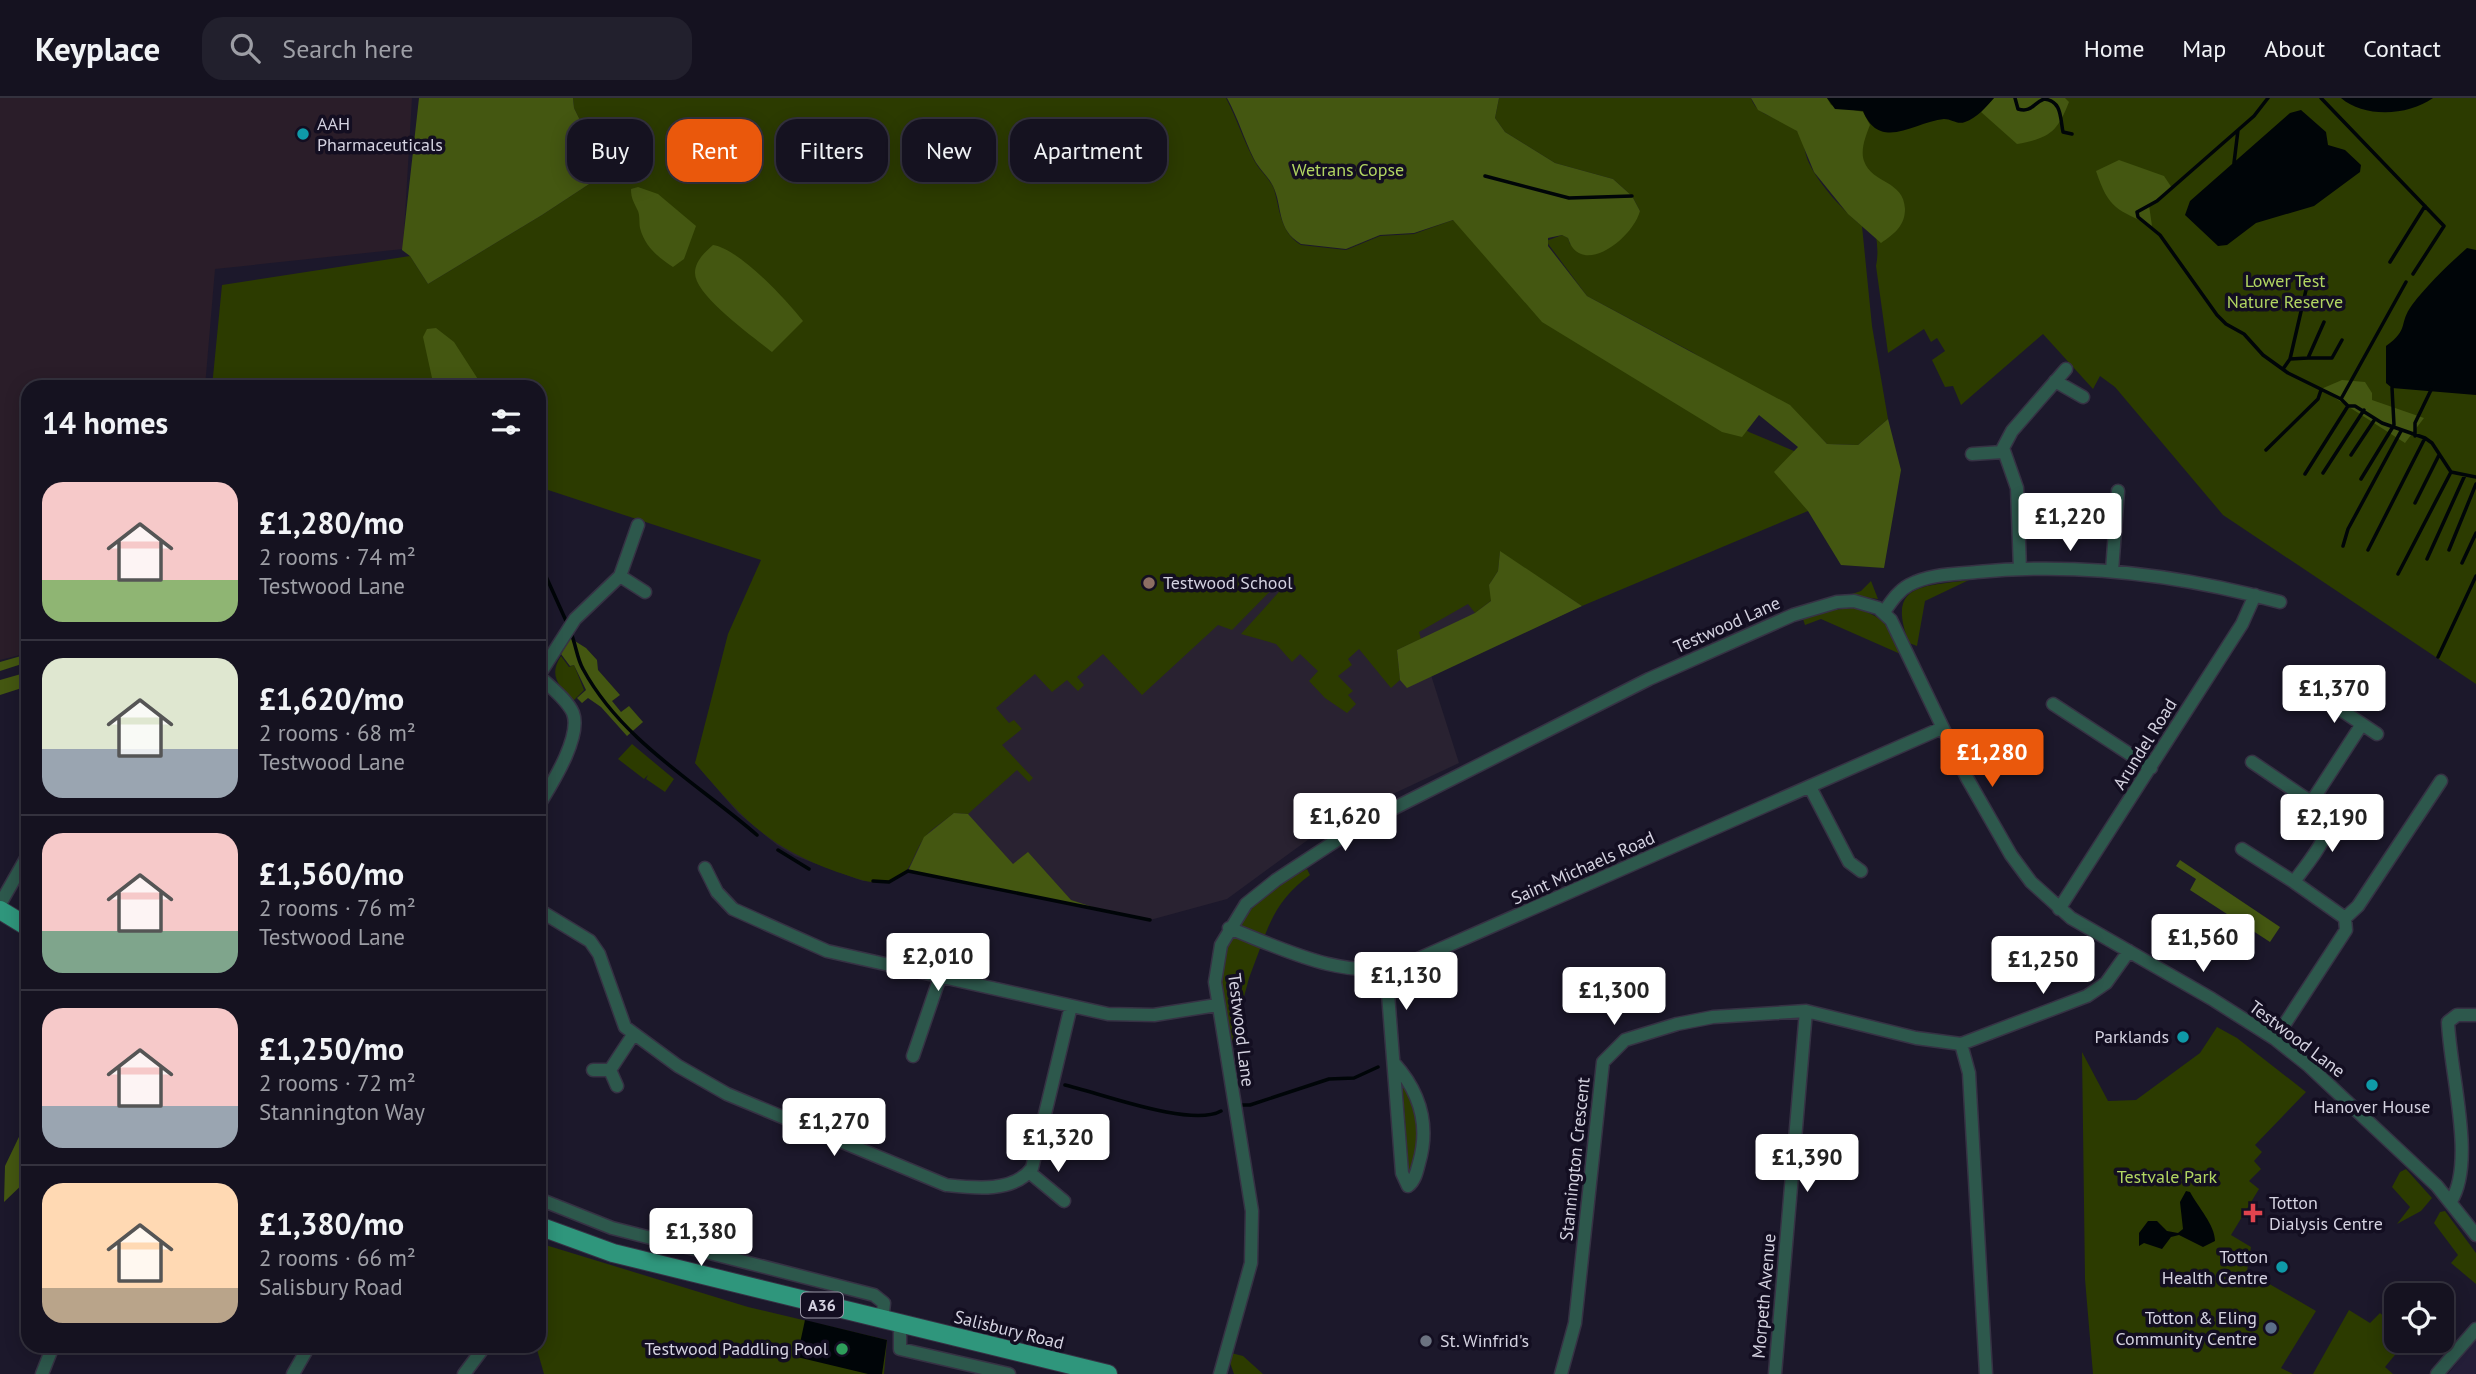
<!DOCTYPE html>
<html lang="en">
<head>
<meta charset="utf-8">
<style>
	:root { --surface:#151220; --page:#22202d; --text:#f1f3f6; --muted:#9d9ea5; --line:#34323e; --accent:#ea580c }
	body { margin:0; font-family:"PT Sans",sans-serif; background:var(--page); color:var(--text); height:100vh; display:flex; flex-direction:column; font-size:26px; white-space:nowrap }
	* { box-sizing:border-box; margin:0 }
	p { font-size:23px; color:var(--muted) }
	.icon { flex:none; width:38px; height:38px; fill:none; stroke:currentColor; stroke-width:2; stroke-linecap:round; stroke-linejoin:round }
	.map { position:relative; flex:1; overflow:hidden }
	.sheet { position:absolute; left:21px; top:282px; width:525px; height:973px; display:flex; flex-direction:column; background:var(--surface); border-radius:21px; box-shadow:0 4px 18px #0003,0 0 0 2px var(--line) }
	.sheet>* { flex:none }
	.top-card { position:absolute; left:567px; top:21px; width:665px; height:63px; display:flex; gap:14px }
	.controls { position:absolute; left:2384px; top:1185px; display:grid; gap:14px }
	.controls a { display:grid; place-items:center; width:70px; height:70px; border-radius:14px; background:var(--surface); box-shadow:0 4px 18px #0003,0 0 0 2px var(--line); font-size:35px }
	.price { position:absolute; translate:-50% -60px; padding:0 16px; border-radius:7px; background:#fff; color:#222; font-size:23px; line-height:46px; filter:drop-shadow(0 2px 4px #0008) }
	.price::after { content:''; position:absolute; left:50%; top:42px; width:21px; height:16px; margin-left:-10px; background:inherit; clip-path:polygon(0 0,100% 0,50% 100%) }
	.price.on { background:var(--accent); color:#fff }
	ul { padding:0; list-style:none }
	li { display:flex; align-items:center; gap:21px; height:175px; padding:0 21px }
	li+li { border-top:2px solid var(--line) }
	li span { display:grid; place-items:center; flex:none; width:196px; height:140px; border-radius:21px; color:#555 }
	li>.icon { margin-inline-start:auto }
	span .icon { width:84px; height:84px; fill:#fffc; stroke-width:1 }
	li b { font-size:30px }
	h2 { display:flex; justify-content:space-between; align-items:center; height:84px; padding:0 21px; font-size:30px }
	.tag { padding:0 24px; border-radius:21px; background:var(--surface); box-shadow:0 4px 18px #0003,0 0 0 2px var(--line); font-size:24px; line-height:63px }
	.tag.on { background:var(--accent); color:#fff }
	header { display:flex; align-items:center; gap:42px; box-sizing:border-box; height:98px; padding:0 35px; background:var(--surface); border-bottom:2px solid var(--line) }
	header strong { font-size:33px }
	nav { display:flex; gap:38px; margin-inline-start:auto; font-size:24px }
	.search { width:490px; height:63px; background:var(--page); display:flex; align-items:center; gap:18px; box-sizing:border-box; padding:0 24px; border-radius:21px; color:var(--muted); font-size:26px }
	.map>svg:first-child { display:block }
</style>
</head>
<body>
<header>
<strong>Keyplace</strong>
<div class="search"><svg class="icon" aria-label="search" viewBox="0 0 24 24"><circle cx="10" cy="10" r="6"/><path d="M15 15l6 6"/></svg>Search here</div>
<nav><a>Home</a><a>Map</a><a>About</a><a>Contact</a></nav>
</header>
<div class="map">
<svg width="2476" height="1276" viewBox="0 0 2476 1276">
	<rect width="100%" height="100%" fill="#1c182b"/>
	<path fill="#241e38" d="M 2476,1241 L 2476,1276 L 2448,1276 Z"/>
	<path fill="#2a1d29" d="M 0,0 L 412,0 L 403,151 L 215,171 L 205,289 L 28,289 L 28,555 L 0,562 Z"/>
	<path fill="#292231" d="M 836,311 L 1582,508 L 1431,577 L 1459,665 L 1331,725 L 1227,801 L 1150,822 L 908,773 L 889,784 L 863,783 L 795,758 L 777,747 L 738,715 L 695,665 Z"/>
	<path fill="#2c3b00" d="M 573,0 L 1226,0 C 1237,21 1244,44 1255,64 C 1260,73 1270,81 1274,91 C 1280,112 1280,134 1301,147 L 1346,152 L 1380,138 L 1414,136 L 1453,122 L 1749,334 L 1794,353 L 1817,395 L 1808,413 L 1582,508 L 1500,454 L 1498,473 L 1489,487 L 1492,502 L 1475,515 L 1468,506 L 1419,534 L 1421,541 L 1397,552 L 1400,582 L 1391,590 L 1359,551 L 1348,561 L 1352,567 L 1338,578 L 1353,593 L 1348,597 L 1356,606 L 1347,615 L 1325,600 L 1309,583 L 1318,573 L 1300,556 L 1292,564 L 1276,546 L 1241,536 L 1287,485 L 1282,481 L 1232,532 L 1218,527 L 1142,597 L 1103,556 L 1077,579 L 1084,587 L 1078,593 L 1067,582 L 1052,594 L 1035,576 L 996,610 L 1009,625 L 1014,622 L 1022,631 L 1002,647 L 1033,680 L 1029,684 L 1017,672 L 968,716 L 954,715 C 945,723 932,730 925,739 C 912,755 913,777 890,783 C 872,788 853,779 837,774 C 766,748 743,721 695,665 L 728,536 L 761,462 L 539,389 L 539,289 L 212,289 L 222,187 L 410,158 L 428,186 L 542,117 L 606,75 L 574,10 Z
		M 1499,0 L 1751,0 C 1758,22 1785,18 1798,34 C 1805,44 1804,55 1809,65 C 1820,88 1843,112 1862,128 L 1872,228 L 1888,321 L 1858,347 L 1827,346 L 1808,327 L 1692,254 L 1587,198 L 1546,143 L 1562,137 L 1568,140 L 1570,146 L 1640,113 L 1632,98 L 1613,81 L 1555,65 L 1505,34 L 1495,20 Z
		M 1822,0 L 2476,0 L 2476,586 L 2223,417 L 2115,289 L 2100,278 L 2093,291 L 2043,236 L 1961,307 L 1953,288 L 1945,289 L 1932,262 L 1945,253 L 1937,240 L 1931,244 L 1924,231 L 1888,255 L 1876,168 C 1886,121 1841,44 1822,0 Z
		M 1969,482 L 1925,503 L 1917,548 L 1909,545 C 1886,485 1922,489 1969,482 Z
		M 1871,483 L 1878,501 L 1849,497 L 1861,493 Z
		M 1853,510 C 1883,516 1892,532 1905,558 L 1821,521 L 1805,527 L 1803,521 L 1832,512 Z
		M 561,558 L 569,569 L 574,567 L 584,592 L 573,603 C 559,587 548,578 561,558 Z
		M 632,646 L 674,681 L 665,694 L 646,681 L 648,677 L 644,681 L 618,661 Z
		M 1307,771 L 1310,777 C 1287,794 1275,811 1265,837 L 1242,828 C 1242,810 1291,779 1307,771 Z
		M 1234,839 L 1261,848 L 1249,880 L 1231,948 C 1225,917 1207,865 1234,839 Z
		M 2217,929 L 2237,940 L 2306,994 L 2255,1047 L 2262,1054 L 2254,1063 L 2261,1071 L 2249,1083 L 2259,1091 L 2231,1137 L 2251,1149 L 2247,1173 L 2316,1213 L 2281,1270 L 2293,1276 L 2093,1276 L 2085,1181 L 2082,954 L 2108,1003 L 2136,1002 L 2200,955 Z
		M 1402,982 L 1409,989 L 1422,1039 L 1412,1073 L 1409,1074 Z
		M 2406,1071 L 2432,1100 L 2421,1113 L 2397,1126 L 2410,1109 L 2392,1089 L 2400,1074 Z
		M 2445,1113 L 2476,1155 L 2476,1186 L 2451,1165 L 2458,1157 L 2434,1125 L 2440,1114 Z
		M 539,1145 L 748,1209 L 887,1242 L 884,1276 L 544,1276 L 536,1248 L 539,1248 Z
		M 2349,1212 L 2370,1225 L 2380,1215 L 2393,1226 L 2390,1231 L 2396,1235 L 2392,1246 L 2399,1252 L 2385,1269 L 2393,1276 L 2313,1276 Z
		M 1231,1255 L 1243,1258 L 1263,1276 L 1234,1276 L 1229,1262 Z"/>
	<path fill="#445711" d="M 419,0 L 573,0 L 574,10 L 606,75 L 542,117 L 428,186 L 410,158 L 402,152 Z
		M 1227,0 L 1499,0 L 1495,20 L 1505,34 L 1555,65 L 1613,81 L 1632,98 L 1640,113 C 1632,142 1580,180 1568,140 L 1562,137 L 1548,140 L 1548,148 L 1587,198 L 1790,307 L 1827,346 L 1858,347 L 1888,321 L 1901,372 L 1884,470 L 1841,467 L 1808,413 L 1774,374 L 1798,349 L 1759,317 L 1742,339 L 1722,334 L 1542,224 L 1453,122 L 1414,135 L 1380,137 L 1346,151 L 1301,146 C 1276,131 1283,109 1273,88 C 1268,78 1259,71 1254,61 C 1244,41 1238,20 1227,0 Z
		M 1751,0 L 1827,0 L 1831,7 L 1863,14 L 1870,27 C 1866,37 1860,52 1864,63 C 1872,86 1904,82 1905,111 C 1905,128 1894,136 1881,145 L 1848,116 L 1814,74 L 1797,33 L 1758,12 Z
		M 1994,0 L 2065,0 L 2069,4 C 2057,35 2049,40 2017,46 L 1981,14 Z
		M 2119,62 L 2164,78 L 2172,90 L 2149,107 L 2152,128 C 2117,111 2109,112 2096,73 Z
		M 638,89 L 658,96 L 696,128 L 684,161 L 673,169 C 658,159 645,149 640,130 C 639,124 640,118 638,113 C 634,104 631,101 631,91 Z
		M 713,147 C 740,151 786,202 803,223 L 772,254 C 755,240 695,198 695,175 C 695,163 705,154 713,147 Z
		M 436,230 L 454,244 L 483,289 L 434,289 L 423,239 L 427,231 Z
		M 2342,282 L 2365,284 L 2372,295 L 2372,302 L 2424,320 L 2405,345 L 2321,291 Z
		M 1500,453 L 1582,508 L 1407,590 L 1400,582 L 1397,552 L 1475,515 L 1491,503 L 1489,487 L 1498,473 Z
		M 570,540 L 586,550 L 597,562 L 598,572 L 620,597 L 612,603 L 621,614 L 629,608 L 643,624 L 627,638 L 601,609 L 588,600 L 582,605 L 577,600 L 586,592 L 574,567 L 570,568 L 561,556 Z
		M 28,556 L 28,564 L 0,573 L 0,564 Z
		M 28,574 L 28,588 L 0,597 L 0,582 Z
		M 954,715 L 968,716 L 1013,766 L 1028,754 L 1071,802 L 1105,813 L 908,773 L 924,739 Z
		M 2180,762 L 2280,829 L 2270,844 L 2190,792 L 2196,781 L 2176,768 Z
		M 28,1020 L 28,1081 L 4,1104 L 5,1068 Z"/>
	<path fill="#000508" d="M 1827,0 L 1994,0 C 1986,9 1977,20 1965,24 C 1957,27 1952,21 1944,21 C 1916,23 1880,55 1863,13 L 1835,11 Z
		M 2341,0 L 2433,0 C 2408,18 2364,20 2341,0 Z
		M 2301,12 L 2326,34 L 2328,47 L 2345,52 L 2361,67 L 2360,74 L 2314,108 L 2256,125 L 2227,147 L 2218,148 L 2185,117 L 2190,103 L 2290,15 Z
		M 2467,150 L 2476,152 L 2476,297 L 2392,290 L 2386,285 L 2386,248 C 2410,231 2398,226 2412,207 C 2428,186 2447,168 2467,150 Z
		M 2186,1093 L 2190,1094 C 2198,1109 2215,1127 2215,1143 L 2203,1149 L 2179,1137 L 2171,1139 L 2162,1151 L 2144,1145 L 2139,1148 L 2139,1135 L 2148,1123 L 2157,1123 L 2167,1133 L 2178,1135 L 2183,1131 L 2180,1104 Z
		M 805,1222 L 887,1242 L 882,1276 L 868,1276 L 797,1259 Z"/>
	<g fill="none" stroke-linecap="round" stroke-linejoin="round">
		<path stroke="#000508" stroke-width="3.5" d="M 2015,0 L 2018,11 C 2032,15 2033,5 2044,1 C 2062,3 2060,19 2063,34 L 2072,36
			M 2268,0 L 2254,18 L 2157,103 L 2137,114 L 2138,119 L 2160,137 L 2217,217 L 2226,226 L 2244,236 L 2263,257 L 2288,275 L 2341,301 L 2348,308 L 2355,308 L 2382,325 L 2425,340 L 2432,345 L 2451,374 L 2476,379
			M 2321,0 L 2444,128 L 2413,176
			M 2234,65 L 2238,32
			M 1485,78 L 1569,100 L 1632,98
			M 2390,164 L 2425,108
			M 2309,260 L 2332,260 L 2342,242
			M 2290,261 L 2308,260 L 2324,224
			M 2283,271 L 2290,261 L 2309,179
			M 2341,301 L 2406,184
			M 2415,338 L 2415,325 L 2431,292
			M 2266,352 L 2318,301 L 2321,292
			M 2351,357 L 2375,321
			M 2323,375 L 2364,312
			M 2305,376 L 2348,308
			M 2361,381 L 2394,327 L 2392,290
			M 2415,405 L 2439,357
			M 2343,448 L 2348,431 L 2401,333
			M 2368,452 L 2425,340
			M 2449,452 L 2476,386
			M 2427,461 L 2465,377
			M 539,463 L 567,525
			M 2462,465 L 2476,435
			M 2398,476 L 2451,374
			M 571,535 C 576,547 577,561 583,571 C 622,643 697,685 757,737
			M 2438,559 L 2476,478
			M 778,752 L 809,771
			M 873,783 L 889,784 L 908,773 L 1150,822
			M 1065,987 C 1100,995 1191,1030 1221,1013
			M 1241,1007 L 1250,1007 L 1329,981 L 1354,980 L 1378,969"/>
		<defs>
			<path id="minor" d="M 2055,283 L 2083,299
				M 1972,356 L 2003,354
				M 2020,471 L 2017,390 L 2003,350 L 2012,333 L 2066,271
				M 2112,473 L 2118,393
				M 620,478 L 645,494
				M 1884,514 C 1891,504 1898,493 1909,487 C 1929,476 1955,476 1977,474 C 2080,464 2181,477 2280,504
				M 539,577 L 575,521 L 620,478 L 638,427
				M 539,578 C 549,588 567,601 573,615 C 582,639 551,687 539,707
				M 2308,590 L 2377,636
				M 2053,606 L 2151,670
				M 2252,664 L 2326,714 C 2335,737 2306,766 2294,784 L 2345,820
				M 1810,689 L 1849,764 L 1861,773
				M 2312,703 L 2362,626
				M 2242,751 L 2294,784
				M 705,770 L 717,794 L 733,811 L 827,853 L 1108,916 L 1154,917 L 1217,907
				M 0,806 L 28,757
				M 2059,811 L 2242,526 L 2255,497
				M 539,812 L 590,843 L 599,856 L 625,929 L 678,968 L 727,996 L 946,1087 C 973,1090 1014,1095 1032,1070 L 1071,908
				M 2345,820 L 2358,808 L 2441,683
				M 1229,830 C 1283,851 1344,883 1404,867 L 1942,630
				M 1386,870 L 1402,1075 L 1408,1088 C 1415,1083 1417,1073 1419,1065 C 1430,1027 1420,994 1394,965
				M 2275,941 L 2346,832 L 2345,820
				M 1961,946 L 1969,975 L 1986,1276
				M 913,958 L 940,879
				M 593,972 L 610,972
				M 617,988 L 610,972 L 633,937
				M 1029,1074 L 1064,1103
				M 539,1101 L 612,1130 L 874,1197 L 884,1205 L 882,1222
				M 2451,1103 C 2476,1064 2450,975 2448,924 L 2457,917 L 2476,917
				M 900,1227 L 900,1251 L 1009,1276
				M 42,1276 L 53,1248
				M 293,1276 L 309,1248
				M 464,1276 L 485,1248
				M 1220,1276 L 1251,1165 L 1252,1113 L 1215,884 L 1221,847 L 1246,806 L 1276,782 L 1357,729 L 1649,581 L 1793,517 L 1837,504 L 1854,503 L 1878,510 L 1891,522 L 1967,680 L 2011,757 L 2031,784 L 2071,820 L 2212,901 L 2275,941 L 2309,968 L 2437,1088 L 2476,1137
				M 1561,1276 L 1575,1225 L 1603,964 L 1625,942 L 1677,926 L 1713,919 L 1806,913 L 1916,940 L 1961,946 L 2087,898 L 2106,885 L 2129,853
				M 1775,1276 L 1806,913
				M 2437,1276 L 2476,1231"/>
			<path id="primary" d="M 0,812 L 28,829
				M 539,1128 L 613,1155 L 1108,1276"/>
		</defs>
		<use href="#minor" stroke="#363244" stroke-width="15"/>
		<use href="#primary" stroke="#363244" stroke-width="20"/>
		<use href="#minor" stroke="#2d584c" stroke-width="12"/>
		<use href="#primary" stroke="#2f967c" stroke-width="18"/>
	</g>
	<g fill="#0f9aa8" stroke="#130e21" stroke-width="2.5">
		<circle cx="303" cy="36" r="7"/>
		<circle cx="2183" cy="939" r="7"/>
		<circle cx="2372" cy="987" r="7"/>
		<circle cx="2282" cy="1169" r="7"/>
	</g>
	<circle fill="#8d6e63" stroke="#130e21" stroke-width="2.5" cx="1149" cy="485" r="7"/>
	<path fill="#e0444e" stroke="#130e21" stroke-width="2.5" d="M2249.5 1104.5h7v7h7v7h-7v7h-7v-7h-7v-7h7z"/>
	<circle fill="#5c6f8a" stroke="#130e21" stroke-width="2.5" cx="2271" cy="1230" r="7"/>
	<circle fill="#6b7280" stroke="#130e21" stroke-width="2.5" cx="1426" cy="1243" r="7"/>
	<circle fill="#2e9e5b" stroke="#130e21" stroke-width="2.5" cx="842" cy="1251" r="7"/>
	<g text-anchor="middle" stroke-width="7" stroke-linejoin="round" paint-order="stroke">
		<rect fill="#130e21" stroke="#9a97a7" stroke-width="2" x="801" y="1194.5" width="42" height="25" rx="5"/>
		<g font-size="16" font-weight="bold" fill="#d4d2e0">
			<text x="822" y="1213">A36</text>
		</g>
		<g font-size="18" fill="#d4d2e0" stroke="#130e21" text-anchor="start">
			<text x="317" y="32">AAH<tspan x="317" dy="21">Pharmaceuticals</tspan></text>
			<text x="1163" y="491">Testwood School</text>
			<text x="2169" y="945" text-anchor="end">Parklands</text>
			<text x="2372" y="1015" text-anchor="middle">Hanover House</text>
			<text x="2269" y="1111">Totton<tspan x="2269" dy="21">Dialysis Centre</tspan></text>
			<text x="2268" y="1165" text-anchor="end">Totton<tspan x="2268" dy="21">Health Centre</tspan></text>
			<text x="2257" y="1226" text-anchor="end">Totton &amp; Eling<tspan x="2257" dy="21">Community Centre</tspan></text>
			<text x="1440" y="1249">St. Winfrid's</text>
			<text x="828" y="1257" text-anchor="end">Testwood Paddling Pool</text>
		</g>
		<g font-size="18" fill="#b2d662" stroke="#130e21">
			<text x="1348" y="78">Wetrans Copse</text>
			<text x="2285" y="189">Lower Test<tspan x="2285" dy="21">Nature Reserve</tspan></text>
			<text x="2167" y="1085">Testvale Park</text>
		</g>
		<g font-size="18" fill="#d4d2e0" stroke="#130e21">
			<text transform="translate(1727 527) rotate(-24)" y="6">Testwood Lane</text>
			<text transform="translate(2145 646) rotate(-58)" y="6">Arundel Road</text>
			<text transform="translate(1583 770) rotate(-24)" y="6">Saint Michaels Road</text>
			<text transform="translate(1241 932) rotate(83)" y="6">Testwood Lane</text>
			<text transform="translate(2297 941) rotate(37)" y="6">Testwood Lane</text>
			<text transform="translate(1575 1061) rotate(-84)" y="6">Stannington Crescent</text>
			<text transform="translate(1764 1198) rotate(-85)" y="6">Morpeth Avenue</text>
			<text transform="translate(1009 1232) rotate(14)" y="6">Salisbury Road</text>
		</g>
	</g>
</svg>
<div class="controls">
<a><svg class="icon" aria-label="locate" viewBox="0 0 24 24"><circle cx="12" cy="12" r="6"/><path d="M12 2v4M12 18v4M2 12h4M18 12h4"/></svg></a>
</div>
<b class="price" style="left:2070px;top:455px">£1,220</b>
<b class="price" style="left:2334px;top:627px">£1,370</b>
<b class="price on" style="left:1992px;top:691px">£1,280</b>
<b class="price" style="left:1345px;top:755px">£1,620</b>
<b class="price" style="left:2332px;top:756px">£2,190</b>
<b class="price" style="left:2203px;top:876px">£1,560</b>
<b class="price" style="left:938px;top:895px">£2,010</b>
<b class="price" style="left:2043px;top:898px">£1,250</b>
<b class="price" style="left:1406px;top:914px">£1,130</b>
<b class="price" style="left:1614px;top:929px">£1,300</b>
<b class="price" style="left:834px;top:1060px">£1,270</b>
<b class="price" style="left:1058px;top:1076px">£1,320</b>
<b class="price" style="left:1807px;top:1096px">£1,390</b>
<b class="price" style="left:701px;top:1170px">£1,380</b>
<div class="top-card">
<a class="tag">Buy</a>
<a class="tag on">Rent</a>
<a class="tag">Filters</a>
<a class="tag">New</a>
<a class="tag">Apartment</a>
</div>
<section class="sheet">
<h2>14 homes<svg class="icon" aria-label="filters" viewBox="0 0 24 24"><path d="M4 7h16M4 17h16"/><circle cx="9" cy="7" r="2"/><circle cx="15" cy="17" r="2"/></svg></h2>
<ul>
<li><span style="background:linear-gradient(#f6c9c9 70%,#8fb573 0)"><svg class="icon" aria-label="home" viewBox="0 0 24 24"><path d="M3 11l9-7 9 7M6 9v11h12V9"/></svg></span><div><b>£1,280/mo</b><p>2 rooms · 74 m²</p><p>Testwood Lane</p></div></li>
<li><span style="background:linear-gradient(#dfe7d0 65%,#9aa5b1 0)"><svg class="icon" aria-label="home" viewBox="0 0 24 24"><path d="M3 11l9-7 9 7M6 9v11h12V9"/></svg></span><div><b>£1,620/mo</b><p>2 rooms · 68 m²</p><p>Testwood Lane</p></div></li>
<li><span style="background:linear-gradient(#f6c9c9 70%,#7fa58c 0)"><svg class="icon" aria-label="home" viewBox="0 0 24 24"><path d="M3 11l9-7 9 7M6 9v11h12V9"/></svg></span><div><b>£1,560/mo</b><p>2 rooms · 76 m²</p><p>Testwood Lane</p></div></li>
<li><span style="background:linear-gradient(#f6c9c9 70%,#9aa5b1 0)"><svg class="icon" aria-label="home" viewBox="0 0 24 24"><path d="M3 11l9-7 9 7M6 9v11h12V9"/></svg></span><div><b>£1,250/mo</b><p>2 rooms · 72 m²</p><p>Stannington Way</p></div></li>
<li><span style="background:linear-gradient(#ffd9b3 75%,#b9a48a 0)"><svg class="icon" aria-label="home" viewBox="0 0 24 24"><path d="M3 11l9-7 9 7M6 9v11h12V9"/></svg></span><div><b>£1,380/mo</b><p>2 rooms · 66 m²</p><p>Salisbury Road</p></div></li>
</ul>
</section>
</div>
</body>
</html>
